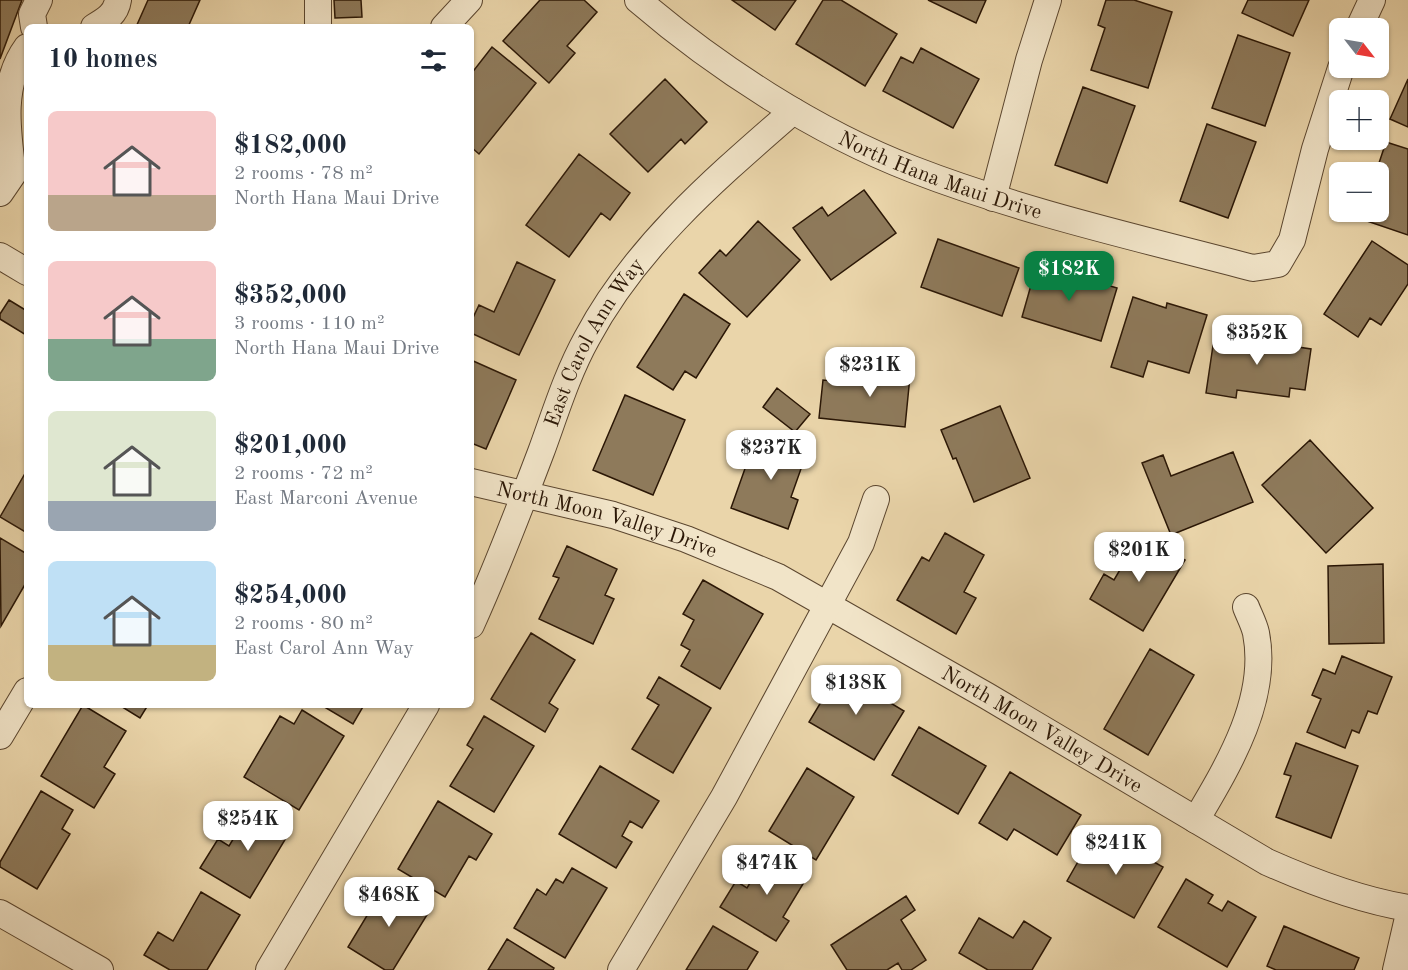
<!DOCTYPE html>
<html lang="en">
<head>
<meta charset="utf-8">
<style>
	:root { --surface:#fff; --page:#f2f2f3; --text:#1f2937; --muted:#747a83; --accent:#0b8043 }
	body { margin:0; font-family:"Old Standard TT",serif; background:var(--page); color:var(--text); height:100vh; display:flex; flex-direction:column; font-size:22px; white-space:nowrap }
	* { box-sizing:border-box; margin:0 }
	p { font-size:20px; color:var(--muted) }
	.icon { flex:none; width:33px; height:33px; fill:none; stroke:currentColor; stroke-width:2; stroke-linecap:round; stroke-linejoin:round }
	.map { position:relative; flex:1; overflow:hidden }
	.side { position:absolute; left:24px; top:24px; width:450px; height:684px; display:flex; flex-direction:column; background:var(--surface); border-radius:9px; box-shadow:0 2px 4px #0004 }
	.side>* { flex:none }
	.needle { width:39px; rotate:121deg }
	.controls { position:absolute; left:1329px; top:18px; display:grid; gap:12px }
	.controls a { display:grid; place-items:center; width:60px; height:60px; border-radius:9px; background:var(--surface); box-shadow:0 2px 4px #0004; font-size:30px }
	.price { position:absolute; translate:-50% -51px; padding:0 14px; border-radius:12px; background:#fff; color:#222; font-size:20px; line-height:39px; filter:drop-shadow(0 2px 3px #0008) }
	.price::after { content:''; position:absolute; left:50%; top:36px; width:18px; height:14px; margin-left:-9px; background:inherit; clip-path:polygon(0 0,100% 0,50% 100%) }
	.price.current { background:var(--accent); color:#fff }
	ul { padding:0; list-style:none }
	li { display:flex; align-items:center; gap:18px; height:150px; padding:0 24px }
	li span { display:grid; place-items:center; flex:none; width:168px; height:120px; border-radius:9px; color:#555 }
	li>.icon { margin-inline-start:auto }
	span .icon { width:72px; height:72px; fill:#fffc; stroke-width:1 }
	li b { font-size:26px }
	h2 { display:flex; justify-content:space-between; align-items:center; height:72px; padding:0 24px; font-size:26px }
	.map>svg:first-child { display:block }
</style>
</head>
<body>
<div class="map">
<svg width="1408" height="970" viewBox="0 0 1408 970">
	<rect width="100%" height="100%" fill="#ead5aa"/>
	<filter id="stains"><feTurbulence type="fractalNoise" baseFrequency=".00333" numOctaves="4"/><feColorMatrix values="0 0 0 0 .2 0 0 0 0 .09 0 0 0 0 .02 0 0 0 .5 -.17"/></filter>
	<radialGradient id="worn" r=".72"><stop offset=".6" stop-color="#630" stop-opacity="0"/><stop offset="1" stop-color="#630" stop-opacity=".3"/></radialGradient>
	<path fill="#8e7a5b" stroke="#2b1706" stroke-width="1.5" d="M 0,0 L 22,0 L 0,59 Z
		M 148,0 L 200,0 L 188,27 L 136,27 Z
		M 334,0 L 361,0 L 362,17 L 335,18 Z
		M 540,0 L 584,0 L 597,12 L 567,46 L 575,53 L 549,83 L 503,41 Z
		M 732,0 L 796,0 L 775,30 Z
		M 823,0 L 841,0 L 897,34 L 865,86 L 796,44 Z
		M 928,0 L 986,0 L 976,23 Z
		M 1106,0 L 1134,0 L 1172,12 L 1148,88 L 1091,70 L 1105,28 L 1098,25 Z
		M 1248,0 L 1309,0 L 1293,36 L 1242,13 Z
		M 1238,35 L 1290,53 L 1265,126 L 1212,108 Z
		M 492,47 L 536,83 L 479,154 L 471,147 L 471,74 Z
		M 921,48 L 979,79 L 953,128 L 883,91 L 901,57 L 913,63 Z
		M 665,79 L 707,122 L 685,144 L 681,139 L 648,172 L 610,134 Z
		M 1408,79 L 1408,127 L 1390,119 Z
		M 1083,87 L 1135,106 L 1107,183 L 1055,165 Z
		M 1207,124 L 1256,142 L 1228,218 L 1180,201 Z
		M 1386,142 L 1408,149 L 1408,235 L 1361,219 L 1363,212 L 1378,212 L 1378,172 L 1376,172 Z
		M 579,154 L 630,193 L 610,220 L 601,213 L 569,257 L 526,225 Z
		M 864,190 L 896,233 L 831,280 L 793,228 L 822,207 L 828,216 Z
		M 758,221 L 800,260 L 747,317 L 699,273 L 720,250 L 726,256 Z
		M 938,239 L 1019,268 L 1002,316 L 921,287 Z
		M 1372,241 L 1408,265 L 1408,284 L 1381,325 L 1370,318 L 1358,337 L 1324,314 Z
		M 517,262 L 555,280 L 519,355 L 471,333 L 471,322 L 479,305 L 494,312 Z
		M 1037,264 L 1117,288 L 1101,341 L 1022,317 Z
		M 684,294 L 730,324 L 696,378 L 685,371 L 673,390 L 637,367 Z
		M 1133,297 L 1166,308 L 1167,303 L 1207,315 L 1189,373 L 1148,361 L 1143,377 L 1111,367 Z
		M 9,300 L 27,311 L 26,335 L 0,319 L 0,314 Z
		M 1215,332 L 1246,336 L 1245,340 L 1269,343 L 1269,337 L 1299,341 L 1298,347 L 1311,349 L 1305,390 L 1290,388 L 1289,397 L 1237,390 L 1236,398 L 1206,393 Z
		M 471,360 L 516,380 L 486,449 L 471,443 Z
		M 876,362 L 911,366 L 905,427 L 819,418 L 823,380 L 874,385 Z
		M 777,388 L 810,414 L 795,432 L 763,407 Z
		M 625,395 L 685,420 L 653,495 L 593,470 Z
		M 1000,406 L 1030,478 L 974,502 L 956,458 L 953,459 L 941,430 Z
		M 758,432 L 808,449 L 791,497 L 798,500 L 788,529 L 731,508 Z
		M 1310,440 L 1373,508 L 1326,553 L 1262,485 Z
		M 1233,452 L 1253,502 L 1171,535 L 1142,463 L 1163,455 L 1171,476 Z
		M 27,470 L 27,533 L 0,517 Z
		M 945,533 L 984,555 L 964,592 L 976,598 L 956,634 L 897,600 L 922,557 L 929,561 Z
		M 1141,534 L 1185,560 L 1143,631 L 1090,599 L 1104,574 L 1114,580 Z
		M 0,538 L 27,554 L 27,581 L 1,626 Z
		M 567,546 L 617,569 L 605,595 L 614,599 L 593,644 L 539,619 L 559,578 L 553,576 Z
		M 1383,564 L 1384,643 L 1329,644 L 1328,566 Z
		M 703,580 L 763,614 L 720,689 L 681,666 L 690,650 L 681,645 L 694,620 L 683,614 Z
		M 531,633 L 575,660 L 549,703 L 558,709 L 545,732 L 491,699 Z
		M 1150,649 L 1194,675 L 1148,755 L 1104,729 Z
		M 1342,656 L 1392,677 L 1377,714 L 1368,711 L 1359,733 L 1352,730 L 1345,748 L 1307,732 L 1321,699 L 1312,695 L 1323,669 L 1335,674 Z
		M 839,672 L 904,711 L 874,760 L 809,722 Z
		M 659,677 L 711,708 L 673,773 L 632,749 L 659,705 L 647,698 Z
		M 83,705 L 126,731 L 104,767 L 115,774 L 94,808 L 41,776 Z
		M 119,705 L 148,705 L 140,718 Z
		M 321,705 L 364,705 L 353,724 Z
		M 302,710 L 344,736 L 299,810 L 244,777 L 280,716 L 294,724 Z
		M 484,716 L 534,746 L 494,812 L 450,786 L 473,749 L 467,745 Z
		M 919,727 L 986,766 L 958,814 L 892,775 Z
		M 1296,743 L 1358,766 L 1331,838 L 1276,817 L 1291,776 L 1284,774 Z
		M 600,766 L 659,801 L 642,828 L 630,821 L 622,836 L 632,842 L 616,868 L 559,834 Z
		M 807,768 L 854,797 L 816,860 L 769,831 Z
		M 1010,772 L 1081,815 L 1057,855 L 1014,829 L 1007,840 L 979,823 Z
		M 41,791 L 73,810 L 62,829 L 70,834 L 37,889 L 0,867 L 0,862 Z
		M 438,801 L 492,834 L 476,860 L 469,856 L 445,897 L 398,869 Z
		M 254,805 L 292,828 L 250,898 L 200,868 L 218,839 L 229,846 Z
		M 1091,839 L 1112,851 L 1117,841 L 1163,867 L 1134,918 L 1067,881 Z
		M 770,850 L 809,874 L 783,917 L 789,921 L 776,941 L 720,907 L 736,881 L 747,888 Z
		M 572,868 L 607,888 L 565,958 L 514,928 L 537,889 L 546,895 L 556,879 L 563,883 Z
		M 1186,879 L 1213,895 L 1208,903 L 1222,911 L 1228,901 L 1256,917 L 1227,967 L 1158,927 Z
		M 386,884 L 430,910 L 393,970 L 385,970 L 348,947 Z
		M 201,892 L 240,915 L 207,970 L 170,970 L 144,955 L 158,932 L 173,941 Z
		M 906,896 L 915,910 L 901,920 L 926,960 L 911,970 L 902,970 L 898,963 L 887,970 L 847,970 L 831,945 Z
		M 979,918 L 1013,938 L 1024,921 L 1051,938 L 1032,970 L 988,970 L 959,953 Z
		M 713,926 L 758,952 L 747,970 L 686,970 Z
		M 1284,926 L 1359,958 L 1354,970 L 1276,970 L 1267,966 Z
		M 507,939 L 554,968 L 553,970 L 488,970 Z"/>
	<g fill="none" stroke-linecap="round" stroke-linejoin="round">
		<defs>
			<g id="minor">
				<path id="s1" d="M 638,0 C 716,67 816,132 912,169 C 1023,212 1139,238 1253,268 L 1278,264 L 1292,240 L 1315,149 L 1341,68"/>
				<path d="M 34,27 L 32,14 L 39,0"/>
				<path d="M 94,27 C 106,20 116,14 118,0"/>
				<path d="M 318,27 L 318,0"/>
				<path d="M 444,27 L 469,0"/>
				<path d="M 1359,28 L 1372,0"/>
				<path d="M 0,193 L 13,174 C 7,130 0,84 27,47"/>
				<path d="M 993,198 L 1029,60 L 1048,0"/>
				<path d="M 0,256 L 27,272"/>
				<path id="s2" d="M 471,482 L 613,515 L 686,539 L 778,577 L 987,696 L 1267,862 C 1312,882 1359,900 1408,908"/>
				<path id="s3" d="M 471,625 C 497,568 519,510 541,452 C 555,414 567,374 587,338 C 636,246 715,179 793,111"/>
				<path d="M 0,736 L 27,691"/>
				<path d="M 1196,820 C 1228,766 1269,699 1256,633 C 1254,624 1249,615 1246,607"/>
				<path d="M 0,913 L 100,970"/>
				<path d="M 269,970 L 426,705"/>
				<path d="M 621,970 L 724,797 L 861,543 L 876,499"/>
				<path d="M 1396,970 L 1408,918"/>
			</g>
		</defs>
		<use href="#minor" stroke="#5b462f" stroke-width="28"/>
		<use href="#minor" stroke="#f1e4c8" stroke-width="26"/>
	</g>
	<g text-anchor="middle" stroke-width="4.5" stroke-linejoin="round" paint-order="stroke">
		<g font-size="21" fill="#2b1706" stroke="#f1e4c8">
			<text dy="7" stroke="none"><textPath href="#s1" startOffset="352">North Hana Maui Drive</textPath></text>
			<text dy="7" stroke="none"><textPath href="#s3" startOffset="309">East Carol Ann Way</textPath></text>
			<text dy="7" stroke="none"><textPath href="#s2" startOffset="141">North Moon Valley Drive</textPath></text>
			<text dy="7" stroke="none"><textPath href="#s2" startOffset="627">North Moon Valley Drive</textPath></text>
		</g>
	</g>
	<rect width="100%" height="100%" filter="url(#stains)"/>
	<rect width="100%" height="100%" fill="url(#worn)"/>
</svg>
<div class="controls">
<a><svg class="needle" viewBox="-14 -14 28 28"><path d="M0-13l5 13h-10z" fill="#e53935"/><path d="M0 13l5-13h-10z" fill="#747a83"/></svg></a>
<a>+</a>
<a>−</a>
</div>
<b class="price current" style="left:1069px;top:302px">$182K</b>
<b class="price" style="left:1257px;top:366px">$352K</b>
<b class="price" style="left:870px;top:398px">$231K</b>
<b class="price" style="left:771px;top:481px">$237K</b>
<b class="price" style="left:1139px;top:583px">$201K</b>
<b class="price" style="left:856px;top:716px">$138K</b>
<b class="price" style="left:248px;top:852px">$254K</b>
<b class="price" style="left:1116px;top:876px">$241K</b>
<b class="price" style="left:767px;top:896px">$474K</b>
<b class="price" style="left:389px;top:928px">$468K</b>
<section class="side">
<h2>10 homes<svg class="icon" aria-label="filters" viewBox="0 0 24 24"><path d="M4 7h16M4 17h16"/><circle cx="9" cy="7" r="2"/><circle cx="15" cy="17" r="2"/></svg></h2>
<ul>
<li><span style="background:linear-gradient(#f6c9c9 70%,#b9a48a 0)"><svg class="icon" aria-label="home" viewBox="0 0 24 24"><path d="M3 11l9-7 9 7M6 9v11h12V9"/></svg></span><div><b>$182,000</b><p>2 rooms · 78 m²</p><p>North Hana Maui Drive</p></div></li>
<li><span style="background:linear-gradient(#f6c9c9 65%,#7fa58c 0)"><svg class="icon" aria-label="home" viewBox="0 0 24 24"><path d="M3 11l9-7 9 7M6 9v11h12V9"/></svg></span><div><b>$352,000</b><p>3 rooms · 110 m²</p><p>North Hana Maui Drive</p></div></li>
<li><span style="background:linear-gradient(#dfe7d0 75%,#9aa5b1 0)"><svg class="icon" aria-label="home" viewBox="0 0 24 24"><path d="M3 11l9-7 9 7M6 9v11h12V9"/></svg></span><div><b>$201,000</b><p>2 rooms · 72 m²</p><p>East Marconi Avenue</p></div></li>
<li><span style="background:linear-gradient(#bfe0f5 70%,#c2b280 0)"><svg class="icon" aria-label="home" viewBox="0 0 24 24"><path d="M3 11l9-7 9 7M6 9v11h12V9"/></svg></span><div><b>$254,000</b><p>2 rooms · 80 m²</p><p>East Carol Ann Way</p></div></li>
</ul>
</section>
</div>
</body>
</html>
